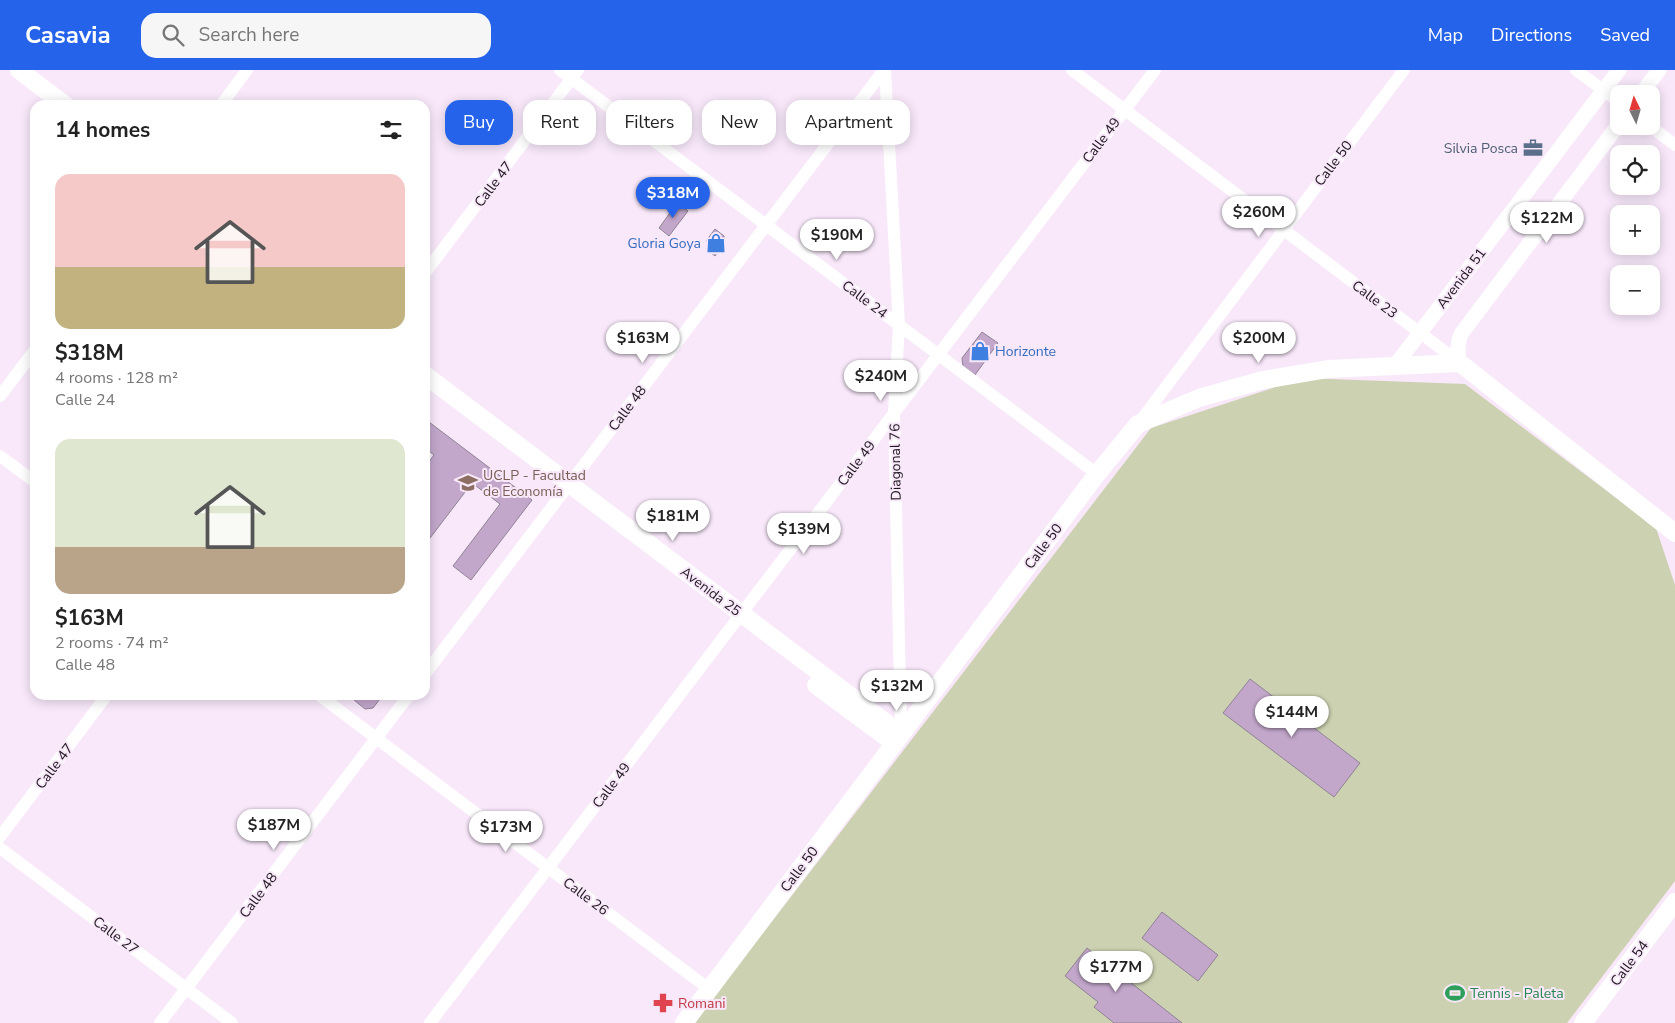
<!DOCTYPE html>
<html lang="en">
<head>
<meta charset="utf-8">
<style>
	:root { --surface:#fff; --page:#f6f6f6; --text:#222; --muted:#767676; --accent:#2563eb }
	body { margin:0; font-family:"Nunito Sans",sans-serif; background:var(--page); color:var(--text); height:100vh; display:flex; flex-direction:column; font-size:19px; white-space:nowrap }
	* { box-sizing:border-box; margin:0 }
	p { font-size:16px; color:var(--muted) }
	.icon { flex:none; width:28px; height:28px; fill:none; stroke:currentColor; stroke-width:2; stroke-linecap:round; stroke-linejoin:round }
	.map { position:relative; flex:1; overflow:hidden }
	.sheet { position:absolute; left:30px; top:30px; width:400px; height:600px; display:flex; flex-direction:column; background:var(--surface); border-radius:15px; box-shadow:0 2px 12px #0003 }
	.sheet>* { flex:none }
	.hud { position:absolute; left:445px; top:30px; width:475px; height:45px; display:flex; gap:10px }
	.needle { width:32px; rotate:355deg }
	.fabs { position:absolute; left:1610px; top:15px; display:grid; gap:10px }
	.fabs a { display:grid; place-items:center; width:50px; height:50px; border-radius:10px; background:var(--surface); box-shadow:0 2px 12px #0003; font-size:25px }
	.price { position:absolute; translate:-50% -42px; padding:0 11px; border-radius:18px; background:#fff; color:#222; font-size:16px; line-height:32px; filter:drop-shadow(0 1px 2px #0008) }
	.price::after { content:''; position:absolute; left:50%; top:30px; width:15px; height:11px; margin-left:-8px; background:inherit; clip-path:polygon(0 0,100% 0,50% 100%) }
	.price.selected { background:var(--accent); color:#fff }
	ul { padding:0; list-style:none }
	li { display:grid; align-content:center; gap:10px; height:265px; padding:0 25px }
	li span { display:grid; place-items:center; height:155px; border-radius:15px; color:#555 }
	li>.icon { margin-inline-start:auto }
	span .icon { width:90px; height:90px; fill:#fffc; stroke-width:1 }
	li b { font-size:21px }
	h2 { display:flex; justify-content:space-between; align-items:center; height:60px; padding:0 25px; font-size:21px }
	.tag { padding:0 18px; border-radius:15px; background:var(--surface); box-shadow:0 2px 12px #0003; font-size:18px; line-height:45px }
	.tag.selected { background:var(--accent); color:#fff }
	header { display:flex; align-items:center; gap:30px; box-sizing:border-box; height:70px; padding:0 25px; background:var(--accent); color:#fff }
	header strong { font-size:24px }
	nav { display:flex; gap:28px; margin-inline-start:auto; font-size:18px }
	.search { width:350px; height:45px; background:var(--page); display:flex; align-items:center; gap:12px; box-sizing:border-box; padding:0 18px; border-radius:15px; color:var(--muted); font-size:19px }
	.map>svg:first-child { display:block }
</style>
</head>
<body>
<header>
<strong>Casavia</strong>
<div class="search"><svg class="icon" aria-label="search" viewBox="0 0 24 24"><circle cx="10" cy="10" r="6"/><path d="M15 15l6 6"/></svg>Search here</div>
<nav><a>Map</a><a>Directions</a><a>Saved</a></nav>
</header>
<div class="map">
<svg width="1675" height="953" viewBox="0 0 1675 953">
	<rect width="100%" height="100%" fill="#f8e8fa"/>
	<path fill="#ccd1b1" d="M 1303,308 L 1465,314 L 1656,458 L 1675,515 L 1675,811 L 1567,953 L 694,953 L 1151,358 Z"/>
	<path fill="#c2a7cb" stroke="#908395" d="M 677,133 L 688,141 L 669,166 L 659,158 Z
		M 715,159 L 724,166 L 725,172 L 715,186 L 706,179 L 710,174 L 706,171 Z
		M 982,262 L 998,273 L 975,305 L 963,297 L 962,288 Z
		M 425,349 L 532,430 L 471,510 L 453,496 L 500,434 L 472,413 L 427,472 L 425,470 L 425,397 L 434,385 L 425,378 Z
		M 1250,609 L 1360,693 L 1334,727 L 1223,643 Z
		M 348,625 L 383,625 L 373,638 L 365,639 Z
		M 1162,842 L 1218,885 L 1198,911 L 1142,868 Z
		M 1087,878 L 1182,953 L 1114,953 L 1094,937 L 1098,932 L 1065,906 Z"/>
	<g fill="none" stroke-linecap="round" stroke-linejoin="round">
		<path stroke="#fff" stroke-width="12" d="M 560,0 L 1097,404
			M 885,0 L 899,255 L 894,343 L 901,664
			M 1072,0 L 1460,293
			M 1576,0 L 1619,32
			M 221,35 L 247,0
			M 1650,56 L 1675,75
			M 425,203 L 578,0
			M 0,326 L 35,280
			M 1138,354 L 1404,0
			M 0,386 L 35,412
			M 425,604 L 884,0
			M 319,625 L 709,919
			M 0,767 L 107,625
			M 0,778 L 232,953
			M 160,953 L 409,625
			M 430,953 L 1155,0"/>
		<path stroke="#fff" stroke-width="15" d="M 1641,24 L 1659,0
			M 1460,293 C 1457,283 1457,274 1461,264 L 1619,54
			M 1394,297 L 1619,0"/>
		<path stroke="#fff" stroke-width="18" d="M 19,0 L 65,35
			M 425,305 L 901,664
			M 816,615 L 894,673
			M 684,953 L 1097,404 L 1138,354 L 1199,328 L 1263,310 L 1328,299 L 1460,293 L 1675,463
			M 1583,953 L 1675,832"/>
	</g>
	<defs>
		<symbol id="office-bare" viewBox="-9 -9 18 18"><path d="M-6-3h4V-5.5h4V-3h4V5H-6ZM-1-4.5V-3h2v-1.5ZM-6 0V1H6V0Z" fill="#5c6f8a" stroke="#f8e8fa" stroke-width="2.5" paint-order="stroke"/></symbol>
		<symbol id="shop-bare" viewBox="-9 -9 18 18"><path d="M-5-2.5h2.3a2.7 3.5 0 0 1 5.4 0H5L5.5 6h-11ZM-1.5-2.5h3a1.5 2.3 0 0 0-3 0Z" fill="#3f7fe0" stroke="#f8e8fa" stroke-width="2.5" paint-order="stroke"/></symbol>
		<symbol id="university-bare" viewBox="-9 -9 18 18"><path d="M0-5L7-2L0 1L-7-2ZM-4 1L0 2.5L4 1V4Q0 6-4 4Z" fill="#8d6e63" stroke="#f8e8fa" stroke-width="2.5" paint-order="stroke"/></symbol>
		<symbol id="stadium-bare" viewBox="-9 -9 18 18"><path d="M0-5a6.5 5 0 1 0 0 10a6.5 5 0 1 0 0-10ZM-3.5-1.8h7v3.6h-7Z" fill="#2e9e5b" stroke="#f8e8fa" stroke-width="2.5" paint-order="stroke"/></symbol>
		<symbol id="pharmacy-bare" viewBox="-9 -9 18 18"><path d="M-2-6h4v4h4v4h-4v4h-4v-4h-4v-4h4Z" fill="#e0444e" stroke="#f8e8fa" stroke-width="2.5" paint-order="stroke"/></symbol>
	</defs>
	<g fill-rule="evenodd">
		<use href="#office-bare" x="1519" y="64" width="28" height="28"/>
		<use href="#shop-bare" x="702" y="159" width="28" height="28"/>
		<use href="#shop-bare" x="966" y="267" width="28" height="28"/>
		<use href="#university-bare" x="454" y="399" width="28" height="28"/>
		<use href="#stadium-bare" x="1441" y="909" width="28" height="28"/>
		<use href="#pharmacy-bare" x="649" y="919" width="28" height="28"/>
	</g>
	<g text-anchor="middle" stroke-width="4" stroke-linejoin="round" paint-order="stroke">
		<g font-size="14" fill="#1e181e" stroke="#f8e8fa">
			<text transform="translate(1101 70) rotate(-53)" y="5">Calle 49</text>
			<text transform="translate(1333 93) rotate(-53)" y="5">Calle 50</text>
			<text transform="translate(493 114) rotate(-53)" y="5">Calle 47</text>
			<text transform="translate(1461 208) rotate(-53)" y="5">Avenida 51</text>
			<text transform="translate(865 229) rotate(37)" y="5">Calle 24</text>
			<text transform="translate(1375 229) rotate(37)" y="5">Calle 23</text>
			<text transform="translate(627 338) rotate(-53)" y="5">Calle 48</text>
			<text transform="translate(895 392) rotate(-91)" y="5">Diagonal 76</text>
			<text transform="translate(856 393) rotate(-53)" y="5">Calle 49</text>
			<text transform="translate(1043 476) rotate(-53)" y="5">Calle 50</text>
			<text transform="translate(711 521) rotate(37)" y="5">Avenida 25</text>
			<text transform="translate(54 696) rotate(-53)" y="5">Calle 47</text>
			<text transform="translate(611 715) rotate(-53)" y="5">Calle 49</text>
			<text transform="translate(799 799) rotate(-53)" y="5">Calle 50</text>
			<text transform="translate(258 825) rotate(-53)" y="5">Calle 48</text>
			<text transform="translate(586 826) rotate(37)" y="5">Calle 26</text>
			<text transform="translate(116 865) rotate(37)" y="5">Calle 27</text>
			<text transform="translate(1629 893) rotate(-53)" y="5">Calle 54</text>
		</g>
		<g font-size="14" fill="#4e5e75" stroke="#f8e8fa" text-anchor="end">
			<text x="1518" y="83">Silvia Posca</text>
		</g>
		<g font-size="14" fill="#366cbe" stroke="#f8e8fa" text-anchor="end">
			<text x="701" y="178">Gloria Goya</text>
			<text x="995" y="286" text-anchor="start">Horizonte</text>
		</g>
		<g font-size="14" fill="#785e54" stroke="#f8e8fa" text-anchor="start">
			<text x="483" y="410">UCLP - Facultad<tspan x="483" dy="16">de Economía</tspan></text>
		</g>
		<g font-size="14" fill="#27864d" stroke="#f8e8fa" text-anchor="start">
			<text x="1470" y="928">Tennis - Paleta</text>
		</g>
		<g font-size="14" fill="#be3a42" stroke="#f8e8fa" text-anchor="start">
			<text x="678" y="938">Romani</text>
		</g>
	</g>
</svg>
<div class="fabs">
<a><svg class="needle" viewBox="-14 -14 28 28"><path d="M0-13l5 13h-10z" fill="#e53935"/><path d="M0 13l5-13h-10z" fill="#767676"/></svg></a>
<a><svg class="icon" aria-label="locate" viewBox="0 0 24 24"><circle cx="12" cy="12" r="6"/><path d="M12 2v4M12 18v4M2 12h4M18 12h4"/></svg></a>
<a>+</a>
<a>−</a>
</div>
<b class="price selected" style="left:673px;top:149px">$318M</b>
<b class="price" style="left:1259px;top:168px">$260M</b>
<b class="price" style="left:1547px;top:174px">$122M</b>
<b class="price" style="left:837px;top:191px">$190M</b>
<b class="price" style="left:643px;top:294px">$163M</b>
<b class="price" style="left:1259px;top:294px">$200M</b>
<b class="price" style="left:881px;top:332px">$240M</b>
<b class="price" style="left:673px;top:472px">$181M</b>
<b class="price" style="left:804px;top:485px">$139M</b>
<b class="price" style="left:897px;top:642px">$132M</b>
<b class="price" style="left:1292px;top:668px">$144M</b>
<b class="price" style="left:274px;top:781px">$187M</b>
<b class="price" style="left:506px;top:783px">$173M</b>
<b class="price" style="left:1116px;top:923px">$177M</b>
<div class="hud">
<a class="tag selected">Buy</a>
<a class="tag">Rent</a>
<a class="tag">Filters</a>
<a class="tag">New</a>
<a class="tag">Apartment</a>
</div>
<section class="sheet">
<h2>14 homes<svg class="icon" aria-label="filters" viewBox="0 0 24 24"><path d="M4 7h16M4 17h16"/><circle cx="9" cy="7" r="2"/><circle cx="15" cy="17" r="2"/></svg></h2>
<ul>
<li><span style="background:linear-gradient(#f6c9c9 60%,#c2b280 0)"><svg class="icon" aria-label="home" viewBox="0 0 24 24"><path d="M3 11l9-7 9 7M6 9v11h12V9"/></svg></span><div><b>$318M</b><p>4 rooms · 128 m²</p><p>Calle 24</p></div></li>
<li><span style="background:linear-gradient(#dfe7d0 70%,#b9a48a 0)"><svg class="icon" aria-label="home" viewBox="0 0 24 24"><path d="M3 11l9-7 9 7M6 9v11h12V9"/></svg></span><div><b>$163M</b><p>2 rooms · 74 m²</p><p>Calle 48</p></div></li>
</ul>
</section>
</div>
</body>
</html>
